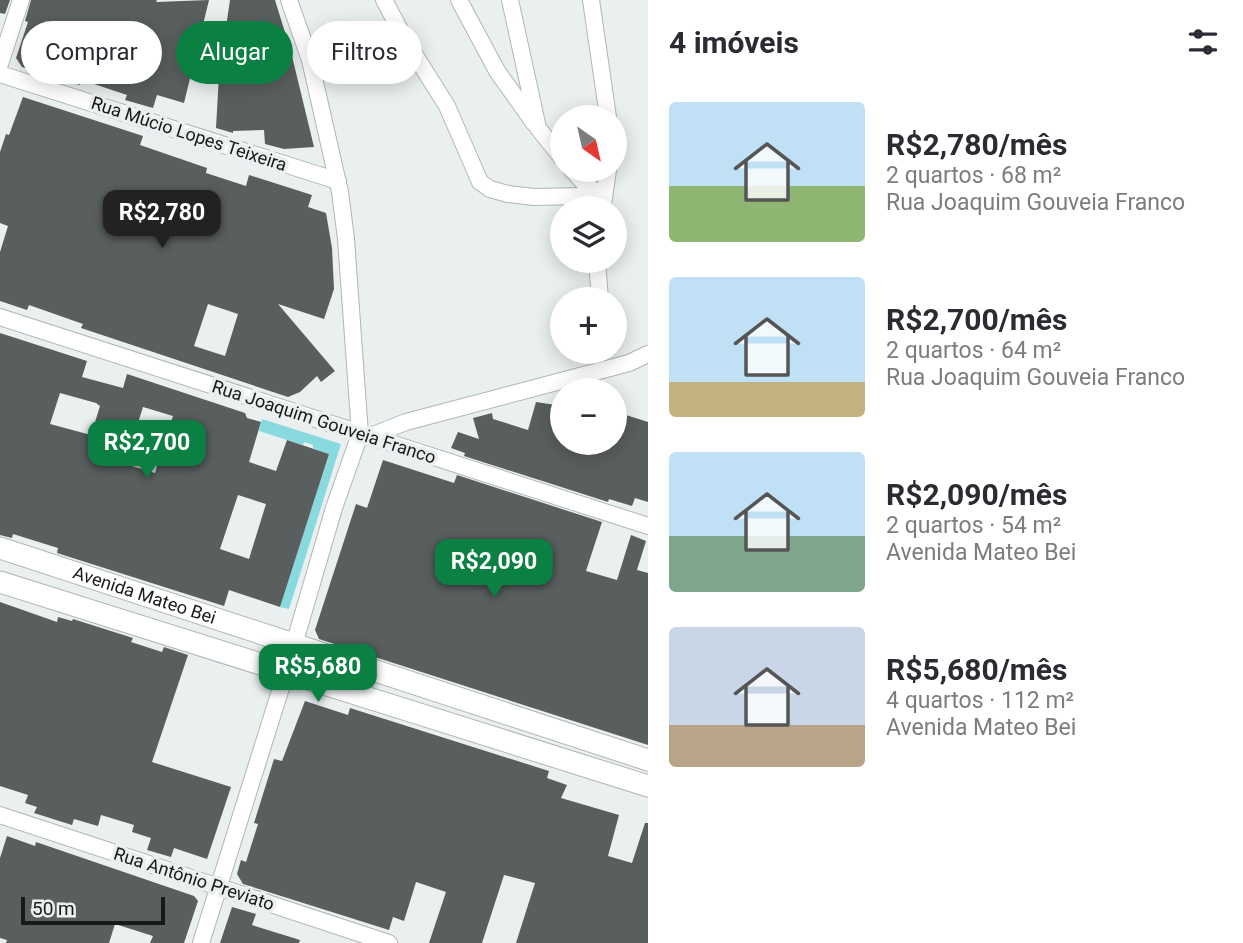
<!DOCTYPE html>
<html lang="pt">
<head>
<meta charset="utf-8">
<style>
	:root { --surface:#fff; --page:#f7f7f7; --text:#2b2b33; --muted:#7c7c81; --accent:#0b8043 }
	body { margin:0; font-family:Roboto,sans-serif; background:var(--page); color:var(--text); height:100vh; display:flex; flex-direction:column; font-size:26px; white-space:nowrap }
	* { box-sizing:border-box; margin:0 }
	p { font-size:23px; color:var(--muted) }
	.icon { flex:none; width:38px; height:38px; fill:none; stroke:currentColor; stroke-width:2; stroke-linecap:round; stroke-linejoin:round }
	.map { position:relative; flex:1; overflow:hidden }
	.panel { display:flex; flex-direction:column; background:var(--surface); width:595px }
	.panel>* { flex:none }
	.banner { position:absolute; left:21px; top:21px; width:522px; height:63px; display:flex; gap:14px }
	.needle { width:46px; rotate:146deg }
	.tools { position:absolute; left:550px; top:105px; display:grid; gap:14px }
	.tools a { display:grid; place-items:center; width:77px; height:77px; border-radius:50%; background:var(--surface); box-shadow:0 4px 18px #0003; font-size:35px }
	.scale { position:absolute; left:21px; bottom:18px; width:144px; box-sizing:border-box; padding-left:7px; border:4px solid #181a1a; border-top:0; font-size:19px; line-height:24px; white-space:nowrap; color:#181a1a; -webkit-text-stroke:5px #eaeff0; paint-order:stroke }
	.price { position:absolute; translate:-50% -60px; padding:0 16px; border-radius:14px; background:var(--accent); color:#fff; font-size:23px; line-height:46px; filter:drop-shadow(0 2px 4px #0008) }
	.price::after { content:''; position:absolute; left:50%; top:42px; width:21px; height:16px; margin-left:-10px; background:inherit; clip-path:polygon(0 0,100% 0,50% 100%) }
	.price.current { background:#222; color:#fff }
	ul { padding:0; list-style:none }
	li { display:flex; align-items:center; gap:21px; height:175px; padding:0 21px }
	li span { display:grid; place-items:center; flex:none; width:196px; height:140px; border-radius:7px; color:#555 }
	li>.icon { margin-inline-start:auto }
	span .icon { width:84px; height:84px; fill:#fffc; stroke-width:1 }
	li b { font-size:30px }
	h2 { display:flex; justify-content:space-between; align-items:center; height:84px; padding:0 21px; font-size:30px }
	.pill { padding:0 24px; border-radius:32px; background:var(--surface); box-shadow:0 4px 18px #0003; font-size:24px; line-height:63px }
	.pill.current { background:var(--accent); color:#fff }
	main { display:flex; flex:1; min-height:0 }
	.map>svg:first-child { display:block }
</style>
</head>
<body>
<main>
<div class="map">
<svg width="648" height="943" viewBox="0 0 648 943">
	<rect width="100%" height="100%" fill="#eaeff0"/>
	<path fill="#88dadf" d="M 262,419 L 341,444 L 289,609 L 280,607 L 329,454 L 313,448 L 313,445 L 304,442 L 303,445 L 259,431 Z"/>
	<path fill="#595e5e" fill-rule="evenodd" d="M 0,0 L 10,0 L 5,14 L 0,13 Z
		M 31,0 L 157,0 L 156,2 L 209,0 L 184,103 L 157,95 L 153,108 L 125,100 L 127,95 L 82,80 L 80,85 L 22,67 L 16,58 L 28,22 L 25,21 Z
		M 230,0 L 275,0 L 291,52 L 314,147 L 284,149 L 265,144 L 264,130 L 233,131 L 233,133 L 216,128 L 219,75 Z
		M 23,97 L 143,136 L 140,145 L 207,168 L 206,173 L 246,186 L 249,175 L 312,195 L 308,207 L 326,213 L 332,248 L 334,289 L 324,319 L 278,304 L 335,371 L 321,382 L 317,376 L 300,392 L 288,397 L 81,328 L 83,324 L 29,305 L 27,310 L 0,301 L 0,252 L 8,226 L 0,223 L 0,152 L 6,134 L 9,135 ZM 208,304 L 238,314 L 225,356 L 194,346 Z
		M 0,333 L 87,361 L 82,377 L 123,388 L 127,374 L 245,413 L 247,418 L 261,422 L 249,462 L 276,471 L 287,440 L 329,454 L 280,607 L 229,590 L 224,606 L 57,553 L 58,548 L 13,534 L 12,538 L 0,535 ZM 60,393 L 96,403 L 100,406 L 91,435 L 50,424 ZM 143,407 L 173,416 L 155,473 L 125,464 ZM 238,495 L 266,504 L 249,559 L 220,549 Z
		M 536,402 L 562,406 L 562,443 L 617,443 L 626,415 L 648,422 L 648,502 L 635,498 L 632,506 L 609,499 L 608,502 L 464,456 L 465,453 L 451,448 L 458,432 L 479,439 L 473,418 L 492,413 L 493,419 L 528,430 Z
		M 383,460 L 454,483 L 457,475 L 602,522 L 586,571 L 617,580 L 631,535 L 646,541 L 637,570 L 648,573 L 648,745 L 319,639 L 315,630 L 356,504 L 367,508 Z
		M 0,602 L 57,622 L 58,617 L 72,621 L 73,619 L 133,638 L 131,642 L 162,652 L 164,647 L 188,655 L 152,762 L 231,787 L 207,859 L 174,848 L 171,857 L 147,850 L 151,838 L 132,832 L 134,825 L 101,815 L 98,826 L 74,819 L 72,825 L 34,813 L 37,807 L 25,803 L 28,795 L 0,786 Z
		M 305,701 L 348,715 L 350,708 L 549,771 L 547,778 L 567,785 L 561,798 L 619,815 L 608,856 L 632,863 L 645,823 L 648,823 L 648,943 L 516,943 L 535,883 L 504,875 L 482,943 L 429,943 L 446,892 L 416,882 L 404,921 L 393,917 L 389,930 L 243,884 L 237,874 L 241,860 L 246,862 L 258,824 L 254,823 L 274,759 L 282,761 Z
		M 7,836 L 35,846 L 36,842 L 194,896 L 198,901 L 184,943 L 150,943 L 153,936 L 115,924 L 109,943 L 6,943 L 7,940 L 0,938 L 0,858 Z
		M 232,907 L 256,914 L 252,925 L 300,940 L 299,943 L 220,943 Z"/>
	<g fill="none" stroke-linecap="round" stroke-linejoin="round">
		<defs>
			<path id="street" d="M 384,0 L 406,41 L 447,106 L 480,182 L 490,189 L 508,194 L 534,197 L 583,196 L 603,202
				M 459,0 L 497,71 L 534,123
				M 510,0 L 538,128 L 562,158
				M 591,0 L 608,117
				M 0,64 L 21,0
				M 0,74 L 338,181
				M 572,170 L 586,185 L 604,197
				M 603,205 L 608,170
				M 597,261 L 600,299
				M 0,317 L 648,526
				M 368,437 L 406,422 L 629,363 L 648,354
				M 0,815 L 389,943
				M 201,943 L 286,672 L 334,508 L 360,434 L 346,239 L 340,192 L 310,60 L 289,0"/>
			<g id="secondary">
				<path id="s1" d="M 0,548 L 648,760"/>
				<path d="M 0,582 L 648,786"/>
			</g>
		</defs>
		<use href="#street" stroke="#b0b6b6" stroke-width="18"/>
		<use href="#secondary" stroke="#b0b6b6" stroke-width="23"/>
		<use href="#street" stroke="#fff" stroke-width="16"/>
		<use href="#secondary" stroke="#fff" stroke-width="21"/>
	</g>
	<g text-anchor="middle" stroke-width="7" stroke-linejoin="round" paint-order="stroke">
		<g font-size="18" fill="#181a1a" stroke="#eaeff0">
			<text transform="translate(189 134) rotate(18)" y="6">Rua Múcio Lopes Teixeira</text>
			<text transform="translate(324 422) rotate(18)" y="6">Rua Joaquim Gouveia Franco</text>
			<text dy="6" stroke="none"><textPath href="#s1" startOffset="152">Avenida Mateo Bei</textPath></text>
			<text transform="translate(194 879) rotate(18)" y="6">Rua Antônio Previato</text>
		</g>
	</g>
</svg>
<div class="tools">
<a><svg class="needle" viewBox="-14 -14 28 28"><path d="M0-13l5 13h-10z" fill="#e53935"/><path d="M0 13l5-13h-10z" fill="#7c7c81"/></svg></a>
<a><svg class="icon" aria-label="layers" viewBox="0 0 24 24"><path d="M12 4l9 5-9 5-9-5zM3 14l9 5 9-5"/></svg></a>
<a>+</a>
<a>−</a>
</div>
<div class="scale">50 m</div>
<b class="price current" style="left:162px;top:250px">R$2,780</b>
<b class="price" style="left:147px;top:480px">R$2,700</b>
<b class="price" style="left:494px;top:599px">R$2,090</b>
<b class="price" style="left:318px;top:704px">R$5,680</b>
<div class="banner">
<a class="pill">Comprar</a>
<a class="pill current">Alugar</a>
<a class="pill">Filtros</a>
</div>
</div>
<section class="panel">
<h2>4 imóveis<svg class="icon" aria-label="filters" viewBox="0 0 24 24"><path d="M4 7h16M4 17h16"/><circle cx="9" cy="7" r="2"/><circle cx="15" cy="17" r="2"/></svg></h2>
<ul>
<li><span style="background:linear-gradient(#bfe0f5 60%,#8fb573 0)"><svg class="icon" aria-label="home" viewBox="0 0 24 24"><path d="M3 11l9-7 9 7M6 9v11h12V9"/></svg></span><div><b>R$2,780/mês</b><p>2 quartos · 68 m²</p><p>Rua Joaquim Gouveia Franco</p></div></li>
<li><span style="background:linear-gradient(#bfe0f5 75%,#c2b280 0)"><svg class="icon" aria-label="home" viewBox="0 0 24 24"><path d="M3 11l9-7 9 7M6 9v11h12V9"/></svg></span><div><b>R$2,700/mês</b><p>2 quartos · 64 m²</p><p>Rua Joaquim Gouveia Franco</p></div></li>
<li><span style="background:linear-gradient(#bfe0f5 60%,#7fa58c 0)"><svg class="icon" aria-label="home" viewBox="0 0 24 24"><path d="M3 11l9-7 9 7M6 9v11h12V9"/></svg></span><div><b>R$2,090/mês</b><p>2 quartos · 54 m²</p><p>Avenida Mateo Bei</p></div></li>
<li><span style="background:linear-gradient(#c9d6e8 70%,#b9a48a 0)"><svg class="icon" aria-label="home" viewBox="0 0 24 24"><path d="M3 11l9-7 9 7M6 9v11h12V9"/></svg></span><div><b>R$5,680/mês</b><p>4 quartos · 112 m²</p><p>Avenida Mateo Bei</p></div></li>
</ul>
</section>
</main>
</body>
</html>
